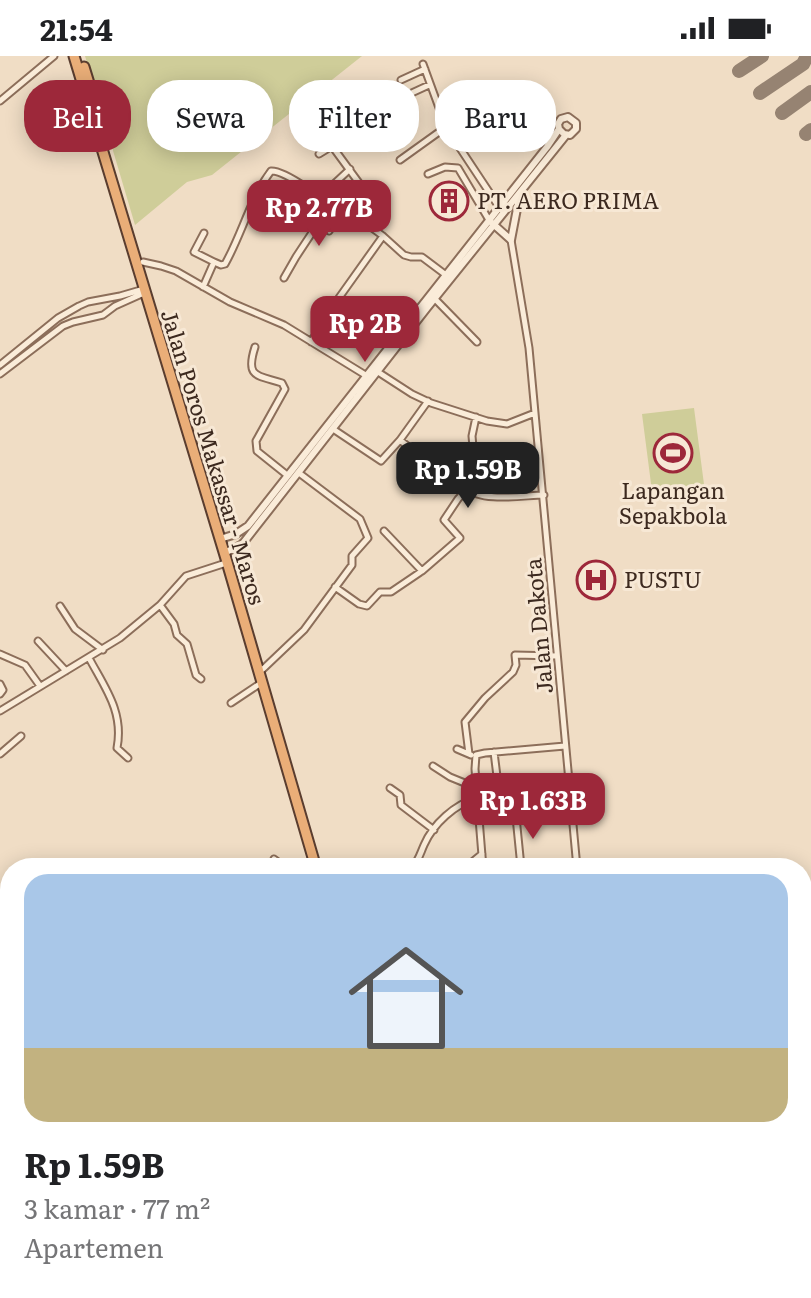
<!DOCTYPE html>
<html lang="id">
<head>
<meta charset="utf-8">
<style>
	:root { --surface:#fff; --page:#f6f6f6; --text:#202124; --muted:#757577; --line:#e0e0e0; --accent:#9d283a }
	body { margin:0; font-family:Literata,serif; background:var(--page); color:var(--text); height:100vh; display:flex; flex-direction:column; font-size:30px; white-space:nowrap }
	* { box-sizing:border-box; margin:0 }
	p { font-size:26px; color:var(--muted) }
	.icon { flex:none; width:44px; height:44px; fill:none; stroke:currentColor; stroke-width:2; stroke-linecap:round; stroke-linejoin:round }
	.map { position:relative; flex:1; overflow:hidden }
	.drawer { position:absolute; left:0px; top:802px; width:812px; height:440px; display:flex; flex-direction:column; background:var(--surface); border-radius:32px 32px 0 0; box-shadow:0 4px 20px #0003 }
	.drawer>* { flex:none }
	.banner { position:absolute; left:24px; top:24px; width:764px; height:72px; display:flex; gap:16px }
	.price { position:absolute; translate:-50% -68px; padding:0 18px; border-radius:16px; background:var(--accent); color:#fff; font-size:26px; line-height:52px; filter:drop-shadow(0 2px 4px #0008) }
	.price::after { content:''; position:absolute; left:50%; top:48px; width:24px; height:18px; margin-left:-12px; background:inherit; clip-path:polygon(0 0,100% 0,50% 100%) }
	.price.current { background:#222; color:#fff }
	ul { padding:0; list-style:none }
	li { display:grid; align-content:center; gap:16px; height:424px; padding:0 24px }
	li+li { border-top:2px solid var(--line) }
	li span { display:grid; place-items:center; height:248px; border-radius:24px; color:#555 }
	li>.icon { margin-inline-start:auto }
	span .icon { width:144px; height:144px; fill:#fffc; stroke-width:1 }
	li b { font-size:34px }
	.pill { padding:0 28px; border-radius:32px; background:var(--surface); box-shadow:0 4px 20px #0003; font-size:28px; line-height:72px }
	.pill.current { background:var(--accent); color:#fff }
	.status { display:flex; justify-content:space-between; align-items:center; height:56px; padding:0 40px; background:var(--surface); direction:ltr }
	.status svg { height:22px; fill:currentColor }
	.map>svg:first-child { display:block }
</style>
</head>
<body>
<div class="status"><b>21:54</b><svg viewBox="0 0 49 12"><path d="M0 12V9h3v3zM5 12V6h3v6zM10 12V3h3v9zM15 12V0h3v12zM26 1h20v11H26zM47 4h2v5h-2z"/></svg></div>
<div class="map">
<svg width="811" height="1242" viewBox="0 0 811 1242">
	<rect width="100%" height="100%" fill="#f0ddc5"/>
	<path fill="#cfcd99" d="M 85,0 L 362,0 L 212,119 L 187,126 L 135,169 Z
		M 694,352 L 705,436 L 653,443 L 642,358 Z"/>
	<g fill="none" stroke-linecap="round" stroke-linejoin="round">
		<path stroke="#968372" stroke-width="14" d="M 739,15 L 762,0
			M 760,37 L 803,8 L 807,0
			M 782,57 L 811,36
			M 806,78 L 811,74"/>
		<defs>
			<path id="minor" d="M 423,8 L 446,71 L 499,151
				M 401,24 L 425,13
				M 0,45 L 54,0
				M 337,77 L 346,70 L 351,63 L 373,48 L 390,47 L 429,29
				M 319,98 L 332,90
				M 400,104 L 446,71
				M 428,118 L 445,111 L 458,112 L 489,164
				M 321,140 L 350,113
				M 345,152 L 383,180 L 404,199 L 411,201 L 422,201 L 446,219
				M 329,175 L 341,157
				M 204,177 L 194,196 L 214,206
				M 511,184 L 529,292 L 577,812
				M 143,206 L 161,210 L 176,215 L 230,246 L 284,269 L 367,320
				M 284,222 L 296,201 L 331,148
				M 203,231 L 214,206 L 221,209 L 225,208 C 242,178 250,143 271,115 C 286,114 327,146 340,157 L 362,136 L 362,131 L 332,90 L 338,84 L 329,61
				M 435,243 L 477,286
				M 311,286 L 336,246 L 383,180
				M 255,291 C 245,322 257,319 282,327 L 285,333 L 256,385 L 257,395 L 287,419
				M 0,309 L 58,262 L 79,250 L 88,246 L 120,240 L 144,233
				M 378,316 L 412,338 L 431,347 L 487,365 L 507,368 L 535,357
				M 0,318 L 63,270 L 73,266 L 103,259 L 115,250 L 144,237
				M 333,373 L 381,405 L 400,384 L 422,402 L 468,432
				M 400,384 L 428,345
				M 473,391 L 472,380 L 476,361
				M 384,475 L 422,515 L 460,482 L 444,464 L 458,443 L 468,432 C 481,447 525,439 544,439
				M 335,531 L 359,548 L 367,550 L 380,536 L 391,536 L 422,515
				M 160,549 L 174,568 L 177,579 L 187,588 L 196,619 L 201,623
				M 60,550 L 75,573 L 103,594
				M 38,585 L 66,615
				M 0,598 L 25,609 L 40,630
				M 89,602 C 105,632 124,656 117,692 L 128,702
				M 263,613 L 304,574 L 352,509 L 352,500 L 368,482 L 360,463 L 299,417
				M 0,628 L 3,634 L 0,638
				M 231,647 L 261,627
				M 0,655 L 120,582 L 160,549 L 186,520 L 226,507
				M 457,693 L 471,699
				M 494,696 L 502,761
				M 0,698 L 21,680
				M 469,698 L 465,666 L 485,642 L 513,616 L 516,609 L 515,599 L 557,600
				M 433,710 L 450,721 L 477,732
				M 390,732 L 400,739 L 401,749 L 434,774
				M 480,759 L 516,761 L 572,756
				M 516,761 L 521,811
				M 274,803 L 286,812
				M 412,812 C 419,804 420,798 424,789 C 433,768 455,748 477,742
				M 465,812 L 482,798
				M 483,812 L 475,713 L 476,699 L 485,697 L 565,690
				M 0,1114 L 10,1118
				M 564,1232 L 574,1242
				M 638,1232 L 642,1242
				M 248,1233 L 248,1232
				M 279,1238 L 290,1242
				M 306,1242 L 310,1232
				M 337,1242 L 341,1232
				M 362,1242 L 366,1232
				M 489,1242 L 498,1232"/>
			<path id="tertiary" d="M 492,167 L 511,184 L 520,137
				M 220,483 L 236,478 L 248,470 L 547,91 L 559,73 L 558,68 L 561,63 L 568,61 L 576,67 L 576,73 L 570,79 L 564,78 L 559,73
				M 224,497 L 241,489 L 244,486 L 427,252 L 566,79"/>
			<path id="trunk" d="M 74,0 L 227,506 L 316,812
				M 84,11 L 103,73
				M 439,1232 L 442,1242"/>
		</defs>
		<use href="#minor" stroke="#8c6e5a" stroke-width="9"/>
		<use href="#tertiary" stroke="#8c6e5a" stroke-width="10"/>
		<use href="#trunk" stroke="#5a3d2f" stroke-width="13"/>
		<use href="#minor" stroke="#faecd9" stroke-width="5"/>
		<use href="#tertiary" stroke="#faecd9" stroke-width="6"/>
		<use href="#trunk" stroke="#eaae78" stroke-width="9"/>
	</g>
	<defs>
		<symbol id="building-ring" viewBox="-11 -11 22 22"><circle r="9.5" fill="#f7e8d5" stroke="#9d283a" stroke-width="1.5"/><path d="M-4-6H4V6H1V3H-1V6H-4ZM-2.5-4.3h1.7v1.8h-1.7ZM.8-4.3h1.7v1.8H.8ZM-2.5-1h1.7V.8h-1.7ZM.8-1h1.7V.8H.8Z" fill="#9d283a"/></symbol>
		<symbol id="stadium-ring" viewBox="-11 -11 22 22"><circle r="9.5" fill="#f7e8d5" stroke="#9d283a" stroke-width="1.5"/><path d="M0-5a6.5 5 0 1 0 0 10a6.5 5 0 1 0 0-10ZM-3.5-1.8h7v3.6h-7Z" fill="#9d283a"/></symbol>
		<symbol id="hospital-ring" viewBox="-11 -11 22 22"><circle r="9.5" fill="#f7e8d5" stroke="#9d283a" stroke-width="1.5"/><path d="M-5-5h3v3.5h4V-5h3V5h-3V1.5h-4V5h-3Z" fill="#9d283a"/></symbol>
	</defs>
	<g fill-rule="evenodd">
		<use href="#building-ring" x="427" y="123" width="44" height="44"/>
		<use href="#stadium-ring" x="651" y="375" width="44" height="44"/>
		<use href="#hospital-ring" x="574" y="502" width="44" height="44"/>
	</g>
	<g text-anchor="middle" stroke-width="6" stroke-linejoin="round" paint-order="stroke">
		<g font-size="22" fill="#3c291f" stroke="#f7e8d5" text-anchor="start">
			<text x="477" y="153">PT. AERO PRIMA</text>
			<text x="673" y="443" text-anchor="middle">Lapangan<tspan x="673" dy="25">Sepakbola</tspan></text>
			<text x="624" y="532">PUSTU</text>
		</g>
		<g font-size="22" fill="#3c291f" stroke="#f7e8d5">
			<text transform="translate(213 401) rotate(73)" y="8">Jalan Poros Makassar - Maros</text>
			<text transform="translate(539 570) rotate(-95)" y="8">Jalan Dakota</text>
		</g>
	</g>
</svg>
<b class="price" style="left:319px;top:192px">Rp 2.77B</b>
<b class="price" style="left:365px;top:308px">Rp 2B</b>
<b class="price current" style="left:468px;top:454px">Rp 1.59B</b>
<b class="price" style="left:533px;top:785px">Rp 1.63B</b>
<div class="banner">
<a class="pill current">Beli</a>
<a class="pill">Sewa</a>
<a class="pill">Filter</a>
<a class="pill">Baru</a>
</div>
<section class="drawer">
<ul>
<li><span style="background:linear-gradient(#a9c7e8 70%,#c2b280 0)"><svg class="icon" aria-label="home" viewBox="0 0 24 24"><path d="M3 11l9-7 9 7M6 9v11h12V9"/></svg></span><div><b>Rp 1.59B</b><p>3 kamar · 77 m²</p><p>Apartemen</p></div></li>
</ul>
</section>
</div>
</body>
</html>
